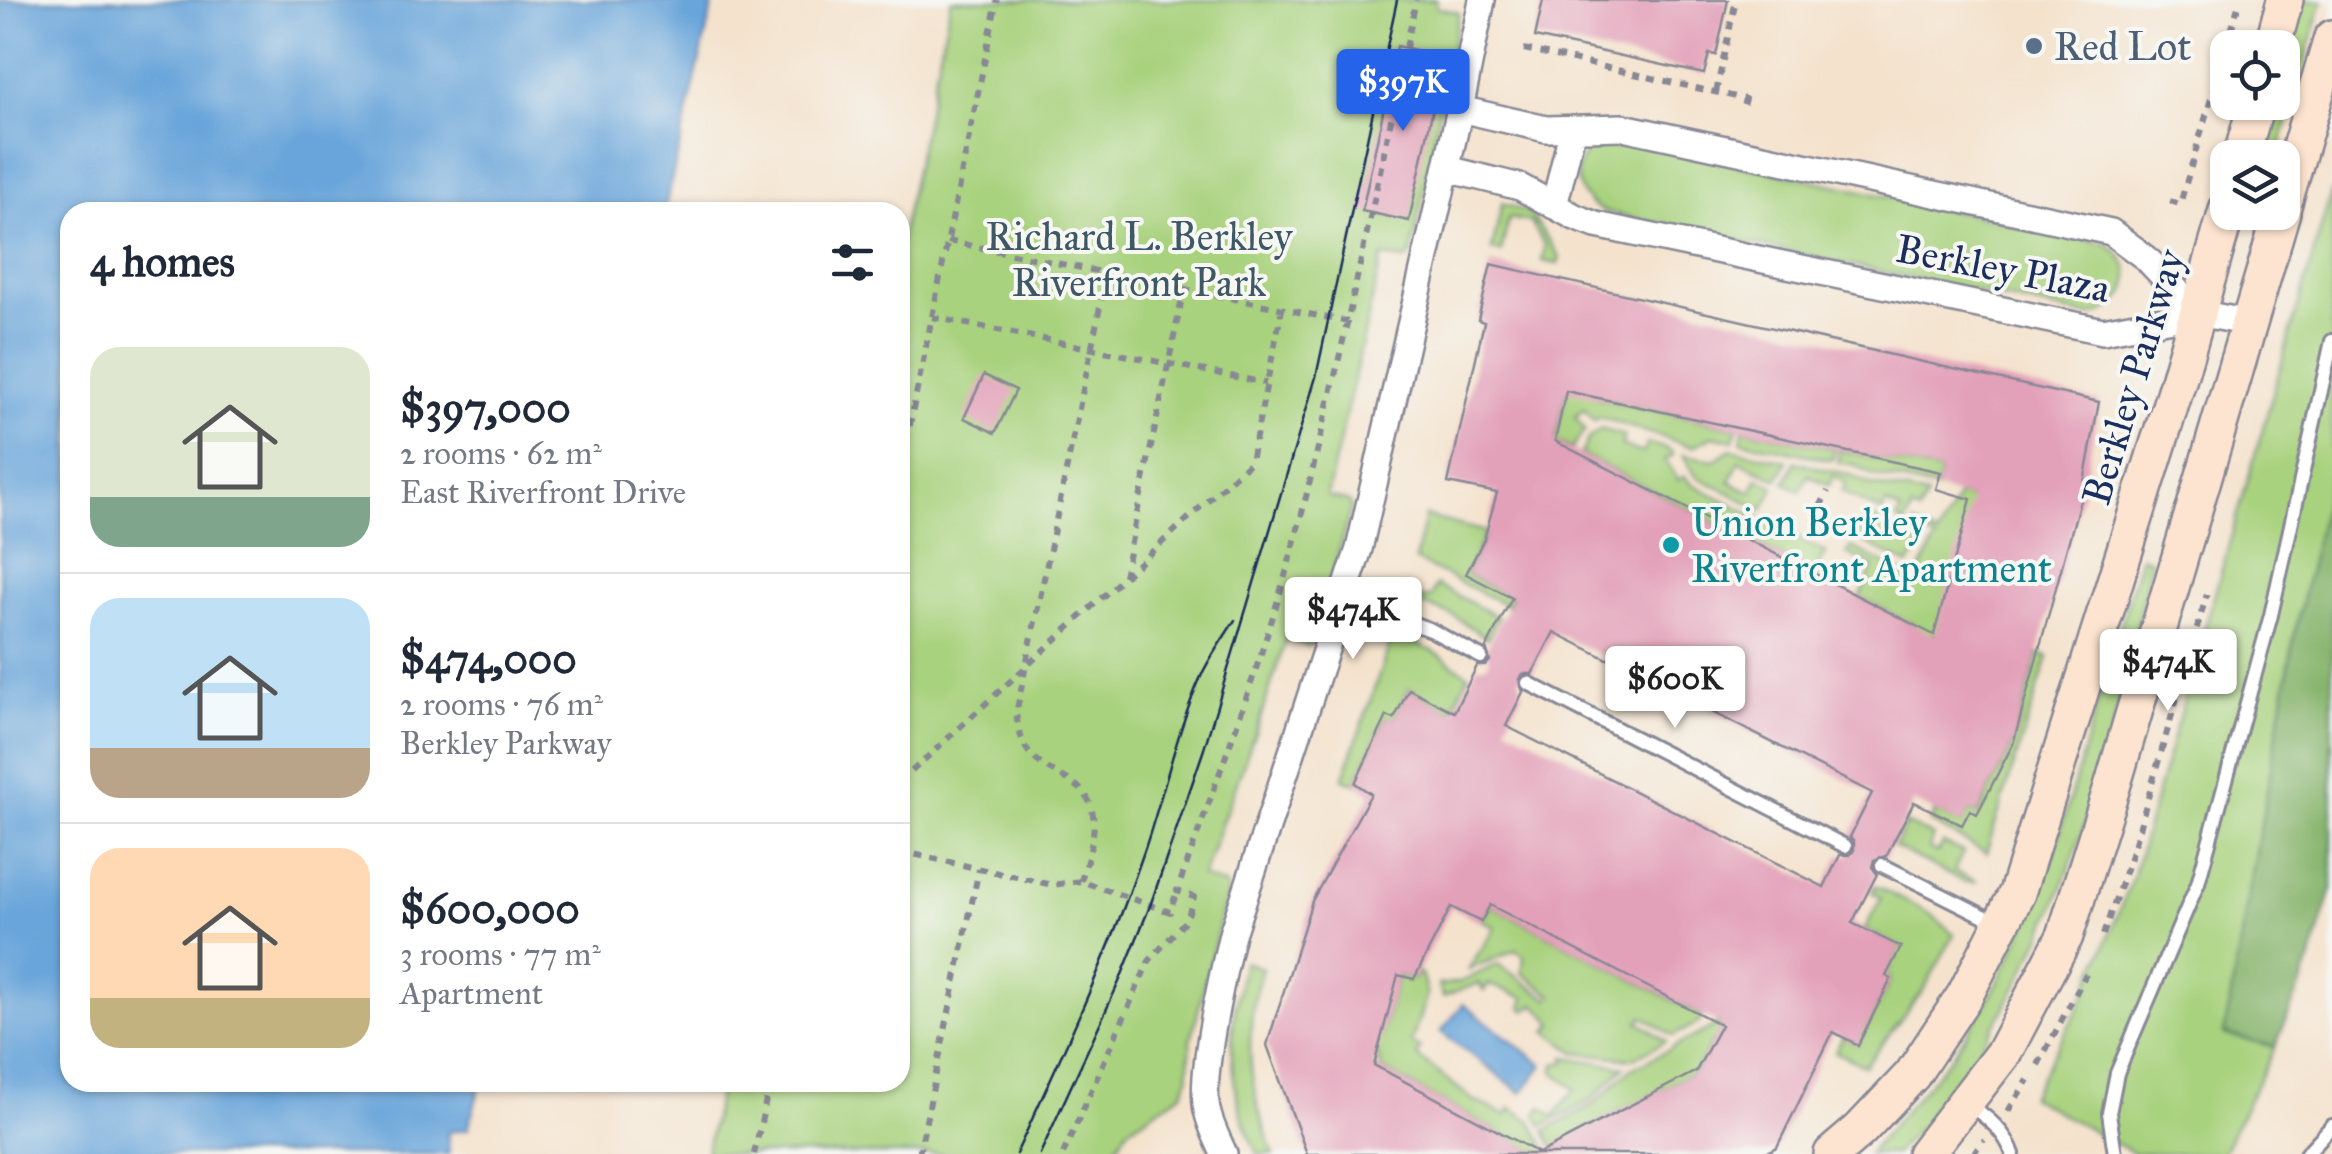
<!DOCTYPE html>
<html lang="en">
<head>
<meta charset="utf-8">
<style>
	:root { --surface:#fff; --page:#f2f2f3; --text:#1f2937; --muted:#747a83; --line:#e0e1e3; --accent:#2563eb }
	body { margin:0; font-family:"IM FELL Great Primer",serif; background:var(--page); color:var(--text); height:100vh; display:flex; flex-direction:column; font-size:38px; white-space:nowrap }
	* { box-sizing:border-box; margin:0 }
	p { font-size:32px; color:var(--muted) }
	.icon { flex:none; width:55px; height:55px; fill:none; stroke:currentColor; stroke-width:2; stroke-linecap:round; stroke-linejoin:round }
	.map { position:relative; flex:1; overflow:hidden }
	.sheet { position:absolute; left:60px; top:202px; width:850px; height:890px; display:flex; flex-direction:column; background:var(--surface); border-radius:30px; box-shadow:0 2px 8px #0004 }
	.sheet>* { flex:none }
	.controls { position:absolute; left:2210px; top:30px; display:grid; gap:20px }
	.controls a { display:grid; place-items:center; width:90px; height:90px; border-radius:20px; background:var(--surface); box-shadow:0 2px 8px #0004; font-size:50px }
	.price { position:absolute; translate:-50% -85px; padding:0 22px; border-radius:10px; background:#fff; color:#222; font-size:32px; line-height:65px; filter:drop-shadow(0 2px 5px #0008) }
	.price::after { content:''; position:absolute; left:50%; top:60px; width:30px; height:22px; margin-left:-15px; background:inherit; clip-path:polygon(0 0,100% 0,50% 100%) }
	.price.on { background:var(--accent); color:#fff }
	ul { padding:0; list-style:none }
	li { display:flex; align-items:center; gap:30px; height:250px; padding:0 30px }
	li+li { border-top:2px solid var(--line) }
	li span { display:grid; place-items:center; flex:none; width:280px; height:200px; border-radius:30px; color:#555 }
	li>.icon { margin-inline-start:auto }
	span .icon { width:120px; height:120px; fill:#fffc; stroke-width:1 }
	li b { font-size:42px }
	h2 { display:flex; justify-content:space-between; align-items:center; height:120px; padding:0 30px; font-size:42px }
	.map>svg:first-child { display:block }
</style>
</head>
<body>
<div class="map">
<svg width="2332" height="1154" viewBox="0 0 2332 1154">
	<rect width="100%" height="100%" fill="#f6f6f2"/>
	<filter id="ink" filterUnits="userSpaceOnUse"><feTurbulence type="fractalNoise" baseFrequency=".01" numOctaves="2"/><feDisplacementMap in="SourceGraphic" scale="20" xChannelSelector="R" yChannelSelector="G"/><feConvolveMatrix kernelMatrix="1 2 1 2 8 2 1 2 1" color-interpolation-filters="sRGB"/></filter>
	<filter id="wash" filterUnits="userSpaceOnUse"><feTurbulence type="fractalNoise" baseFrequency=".0048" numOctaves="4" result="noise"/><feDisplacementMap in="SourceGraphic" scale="40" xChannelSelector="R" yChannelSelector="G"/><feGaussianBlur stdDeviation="2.25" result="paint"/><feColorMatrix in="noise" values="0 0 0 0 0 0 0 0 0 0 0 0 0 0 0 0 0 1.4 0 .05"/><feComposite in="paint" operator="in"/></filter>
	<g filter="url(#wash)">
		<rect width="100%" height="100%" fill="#f4e2cc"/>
		<path fill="#a8d27d" stroke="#62806e" stroke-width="2.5" d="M 951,0 L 1437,0 L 1436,7 L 1459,13 L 1411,256 L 1405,260 L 1382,257 L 1327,496 L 1349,502 L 1351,508 L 1313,642 L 1308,646 L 1286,639 L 1260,719 L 1202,877 L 1226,886 L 1227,892 L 1191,1040 L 1188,1080 L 1182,1093 L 1129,1128 L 1111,1154 L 706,1154 L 721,1083 L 900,1082 L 900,241 Z
			M 2302,0 L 2323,0 L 2277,157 L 2257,158 L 2272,103 L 2282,102 L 2283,68 Z
			M 1616,138 L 2107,244 C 2145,269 2128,312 2087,316 L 1605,212 C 1562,193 1571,144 1616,138 Z
			M 2332,190 L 2332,468 L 2294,637 L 2225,1033 L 2275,1047 L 2222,1154 L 2135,1154 L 2030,1097 L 2083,1000 L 2132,879 Z
			M 1502,203 L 1530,213 L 1560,257 L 1558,264 L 1542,261 L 1545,246 L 1531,222 L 1509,218 L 1501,252 L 1492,250 Z
			M 1568,383 L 1599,398 L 1737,428 L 1734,440 L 1712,436 L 1693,447 L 1599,417 L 1594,421 L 1584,409 L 1575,417 L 1585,430 L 1572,449 L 1555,441 Z
			M 1601,429 L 1624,436 L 1621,446 L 1643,453 L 1647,443 L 1670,450 L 1673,455 L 1665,460 L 1678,480 L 1685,476 L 1689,482 L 1825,552 L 1815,574 L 1581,454 L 1588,439 Z
			M 1743,429 L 1835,449 L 1832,460 L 1741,441 Z
			M 1731,449 L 1787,461 L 1778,479 L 1739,461 L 1730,482 L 1751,492 L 1758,478 L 1774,487 L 1763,510 L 1696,476 L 1683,455 L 1714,460 Z
			M 1839,450 L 1941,472 L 1936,489 L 1873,475 L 1855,465 L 1838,462 Z
			M 1795,462 L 1847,474 L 1871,485 L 1927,496 L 1919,513 L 1912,510 L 1905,524 L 1897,520 L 1901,511 L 1886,504 L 1882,512 L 1842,492 L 1846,483 L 1834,476 L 1829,485 L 1808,475 L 1800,491 L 1785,483 Z
			M 1959,495 L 1976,500 L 1944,628 L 1925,639 L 1912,624 L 1860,597 L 1874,567 L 1847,553 L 1851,547 L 1915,580 L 1936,540 L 1912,528 L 1914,524 L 1938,536 Z
			M 1866,515 L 1921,543 L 1909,565 L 1854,537 Z
			M 1425,516 L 1486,532 L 1466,574 L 1511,598 L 1508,606 L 1415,560 Z
			M 2141,556 L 2151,560 C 2106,777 2055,990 1895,1154 L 1868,1154 L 1953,1055 L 1995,988 L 2018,941 L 2053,856 Z
			M 1437,585 L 1498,617 L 1487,638 L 1452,615 L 1406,599 L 1407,591 L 1424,599 L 1431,597 Z
			M 1393,635 L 1433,651 L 1469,675 L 1451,711 L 1409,689 L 1394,719 L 1386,717 L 1355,783 L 1343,779 Z
			M 2038,654 L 2048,657 L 1986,853 L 1930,822 L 1935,812 L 1962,824 L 1969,810 L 1978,814 L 2013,744 Z
			M 1906,824 L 1933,837 L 1929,849 L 1938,853 L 1943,843 L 1963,852 L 1954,871 L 1977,882 L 1965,882 L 1894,847 Z
			M 1875,886 L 1931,914 L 1954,934 L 1924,989 L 1865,1066 L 1835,1052 L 1843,1037 L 1858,1044 L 1891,979 L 1886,976 L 1900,947 L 1865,929 L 1881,898 L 1872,892 Z
			M 1490,905 L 1701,1015 L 1700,1022 L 1673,1036 L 1643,1016 L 1639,1022 L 1666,1041 L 1632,1059 L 1575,1052 L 1547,1031 L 1554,1024 L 1535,1004 L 1526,1011 L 1522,1008 L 1525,998 L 1488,984 L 1484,991 L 1479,983 L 1443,997 L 1438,985 L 1461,982 L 1498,964 L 1549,999 L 1552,995 L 1522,973 L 1524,956 L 1516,950 L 1469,969 C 1477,953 1487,944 1495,927 L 1482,920 Z
			M 1244,962 L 1262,968 C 1242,1034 1248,1092 1274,1154 L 1257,1154 C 1225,1085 1227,1034 1244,962 Z
			M 1418,973 L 1422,976 L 1427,995 L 1411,1043 L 1420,1048 L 1417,1056 L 1473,1100 L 1506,1115 L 1511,1108 L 1531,1121 L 1549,1154 L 1540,1154 L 1382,1069 L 1373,1042 L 1381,1037 L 1398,975 L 1414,979 Z
			M 1722,1022 L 1724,1032 L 1711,1043 L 1696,1071 L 1562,1142 L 1556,1151 L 1545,1131 L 1592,1105 L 1630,1070 Z
			M 1565,1057 L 1624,1067 L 1590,1101 L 1542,1126 L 1536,1115 L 1542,1107 L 1554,1116 L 1575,1089 L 1554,1072 L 1555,1064 L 1566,1062 Z"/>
		<path fill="#86b46c" stroke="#507265" stroke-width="2.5" d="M 2332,468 L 2332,888 L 2311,960 L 2275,1047 L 2224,1034 L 2294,637 Z"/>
		<path fill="#69a5da" stroke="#426a9c" stroke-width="2.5" d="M 0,0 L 714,0 L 664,212 L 70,212 L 70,1082 L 481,1083 L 468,1129 L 448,1132 L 449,1154 L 0,1154 Z
			M 1463,1004 L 1543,1065 L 1522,1093 L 1441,1032 Z"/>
		<g id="blocks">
			<path fill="#e3a1b9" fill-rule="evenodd" d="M 1543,0 L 1728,0 L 1716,55 L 1709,54 L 1704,74 L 1535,37 Z
				M 1397,46 L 1444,56 L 1409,221 L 1362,211 Z
				M 1491,264 L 2099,402 L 2082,493 L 2013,744 L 1977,814 L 1970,810 L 1962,825 L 1914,802 L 1886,856 L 1874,860 L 1872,867 L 1877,874 L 1852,923 L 1901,947 L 1886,976 L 1891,979 L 1858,1045 L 1833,1032 L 1777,1147 L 1764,1154 L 1307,1154 L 1267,1045 L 1312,901 L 1371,794 L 1355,783 L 1387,716 L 1394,719 L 1409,689 L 1454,712 L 1477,666 L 1485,666 L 1490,661 L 1486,648 L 1512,598 L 1466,574 L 1484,539 L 1497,493 L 1448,483 L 1484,322 L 1478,320 ZM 1566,391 L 1941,472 L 1936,489 L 1971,499 L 1934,635 L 1555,441 ZM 1554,632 L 1872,793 L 1850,837 L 1854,841 L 1854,850 L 1850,855 L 1840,855 L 1824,887 L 1506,726 L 1523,692 L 1519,679 L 1523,674 L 1532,674 ZM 1490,905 L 1721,1025 L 1696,1071 L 1539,1153 L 1374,1065 L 1398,975 L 1414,979 L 1451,907 L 1481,922 Z
				M 984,375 L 1016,390 L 995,433 L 964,418 Z"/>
		</g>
	</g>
	<g filter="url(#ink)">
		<use href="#blocks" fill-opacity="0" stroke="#888895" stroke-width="2.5"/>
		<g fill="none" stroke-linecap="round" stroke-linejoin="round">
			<defs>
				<path id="lane" d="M 1345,599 L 1431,630 L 1481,657
					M 1528,683 L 1845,846
					M 1882,865 L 2000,924
					M 1966,1102 C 1986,1117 2004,1129 2013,1154
					M 2115,1154 L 2109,1113 L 2117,1073 L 2198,883 L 2271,615 L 2332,341
					M 2306,1154 L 2332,1126"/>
				<path id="street" d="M 1447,169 L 1520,187 L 1575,217 L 1596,225 L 2103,331 L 2198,313 L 2146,258 L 2111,232 L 1623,127 L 1546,129 L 1460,109
					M 1554,206 L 1573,128
					M 2198,313 L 2250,323
					M 1224,1154 C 1218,1140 1210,1125 1207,1110 C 1199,1074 1223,973 1232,934 L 1359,549 L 1460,109 L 1482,0"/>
				<path id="secondary" d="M 2272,48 L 2285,0
					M 2241,158 L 2257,102
					M 2282,209 L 2332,38
					M 1832,1154 L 1860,1130 L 1912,1075 L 1965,995 L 2017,893 L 2178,381 L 2228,207
					M 1925,1154 L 2004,1052 L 2065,936 L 2112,787 L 2282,212"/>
			</defs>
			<use href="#lane" stroke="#888895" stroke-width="18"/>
			<use href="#street" stroke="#888895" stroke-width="30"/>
			<use href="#secondary" stroke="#888895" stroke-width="40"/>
			<path stroke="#888895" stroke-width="6" stroke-dasharray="8 8" stroke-linecap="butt" d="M 1524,49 L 1745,99 L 1742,109
				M 1716,92 L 1736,0
				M 2170,201 L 2180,204 L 2240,0
				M 948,241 L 1348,322
				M 932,317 L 1266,383
				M 900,473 L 997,0
				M 1813,521 L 1828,491
				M 1124,576 L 1184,289
				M 900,782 L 1251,461 L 1282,309
				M 900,851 L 1052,885 L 1081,881 L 1170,912 L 1177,891
				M 1081,881 C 1087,859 1098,833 1092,810 C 1085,779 1053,777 1034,758 C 1021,746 1019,730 1016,714 L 1107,273
				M 2103,935 L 2134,846 L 2207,594
				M 2038,1065 L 2086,974
				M 2008,1111 L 2028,1080
				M 754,1154 L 770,1082
				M 919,1154 L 979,869
				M 1063,1154 L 1149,961 L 1187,919 L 1194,897 L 1177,891 C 1221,768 1269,644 1301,517 C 1344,346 1380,173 1416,0
				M 1973,1154 L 1984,1140"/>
			<use href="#lane" stroke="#fff" stroke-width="12"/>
			<use href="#street" stroke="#fff" stroke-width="25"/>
			<use href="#secondary" stroke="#fde4d0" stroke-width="35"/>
			<path stroke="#1b2f5e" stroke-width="2.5" d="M 1016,1154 C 1061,1057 1106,961 1141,860 C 1163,799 1176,730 1203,672 C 1212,654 1224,637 1235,620
				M 1040,1154 L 1119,982 L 1150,906 L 1204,749 L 1316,377 L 1397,0"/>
		</g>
	</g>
	<circle fill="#5c6f8a" stroke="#f6f6f2" stroke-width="4" cx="2034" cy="46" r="10"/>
	<circle fill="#0f9aa8" stroke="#f6f6f2" stroke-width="4" cx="1671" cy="545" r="10"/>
	<g text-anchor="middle" stroke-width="8" stroke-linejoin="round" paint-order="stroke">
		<g font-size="40" fill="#4e5e75" stroke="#f6f6f2" text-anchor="start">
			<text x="2054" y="60">Red Lot</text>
		</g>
		<g font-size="40" fill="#3e5866" stroke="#f6f6f2">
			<text x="1139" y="250">Richard L. Berkley<tspan x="1139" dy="46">Riverfront Park</tspan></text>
		</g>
		<g font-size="40" fill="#1b2f5e" stroke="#f6f6f2">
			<text transform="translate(2003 268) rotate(11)" y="14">Berkley Plaza</text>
			<text transform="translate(2133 377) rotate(-73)" y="14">Berkley Parkway</text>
		</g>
		<g font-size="40" fill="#0d838f" stroke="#f6f6f2" text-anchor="start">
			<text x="1691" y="536">Union Berkley<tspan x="1691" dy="46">Riverfront Apartment</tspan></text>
		</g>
	</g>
</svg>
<div class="controls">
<a><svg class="icon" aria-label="locate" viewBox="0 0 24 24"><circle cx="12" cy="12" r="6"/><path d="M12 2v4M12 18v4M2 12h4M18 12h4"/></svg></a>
<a><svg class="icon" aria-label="layers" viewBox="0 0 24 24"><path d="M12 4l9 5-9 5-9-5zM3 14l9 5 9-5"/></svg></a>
</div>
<b class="price on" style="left:1403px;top:134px">$397K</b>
<b class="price" style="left:1353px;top:662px">$474K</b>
<b class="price" style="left:2168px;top:714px">$474K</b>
<b class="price" style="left:1675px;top:731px">$600K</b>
<section class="sheet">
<h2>4 homes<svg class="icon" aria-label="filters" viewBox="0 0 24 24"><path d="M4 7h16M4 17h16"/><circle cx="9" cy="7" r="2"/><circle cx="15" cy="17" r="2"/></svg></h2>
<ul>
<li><span style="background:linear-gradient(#dfe7d0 75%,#7fa58c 0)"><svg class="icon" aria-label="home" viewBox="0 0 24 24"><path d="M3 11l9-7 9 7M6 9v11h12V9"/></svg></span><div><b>$397,000</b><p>2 rooms · 62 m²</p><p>East Riverfront Drive</p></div></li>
<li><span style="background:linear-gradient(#bfe0f5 75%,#b9a48a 0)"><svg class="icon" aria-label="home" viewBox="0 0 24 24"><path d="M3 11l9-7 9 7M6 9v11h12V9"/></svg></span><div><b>$474,000</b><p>2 rooms · 76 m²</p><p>Berkley Parkway</p></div></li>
<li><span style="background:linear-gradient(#ffd9b3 75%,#c2b280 0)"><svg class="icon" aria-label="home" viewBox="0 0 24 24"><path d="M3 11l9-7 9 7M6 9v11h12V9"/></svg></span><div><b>$600,000</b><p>3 rooms · 77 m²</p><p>Apartment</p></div></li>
</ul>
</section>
</div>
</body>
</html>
